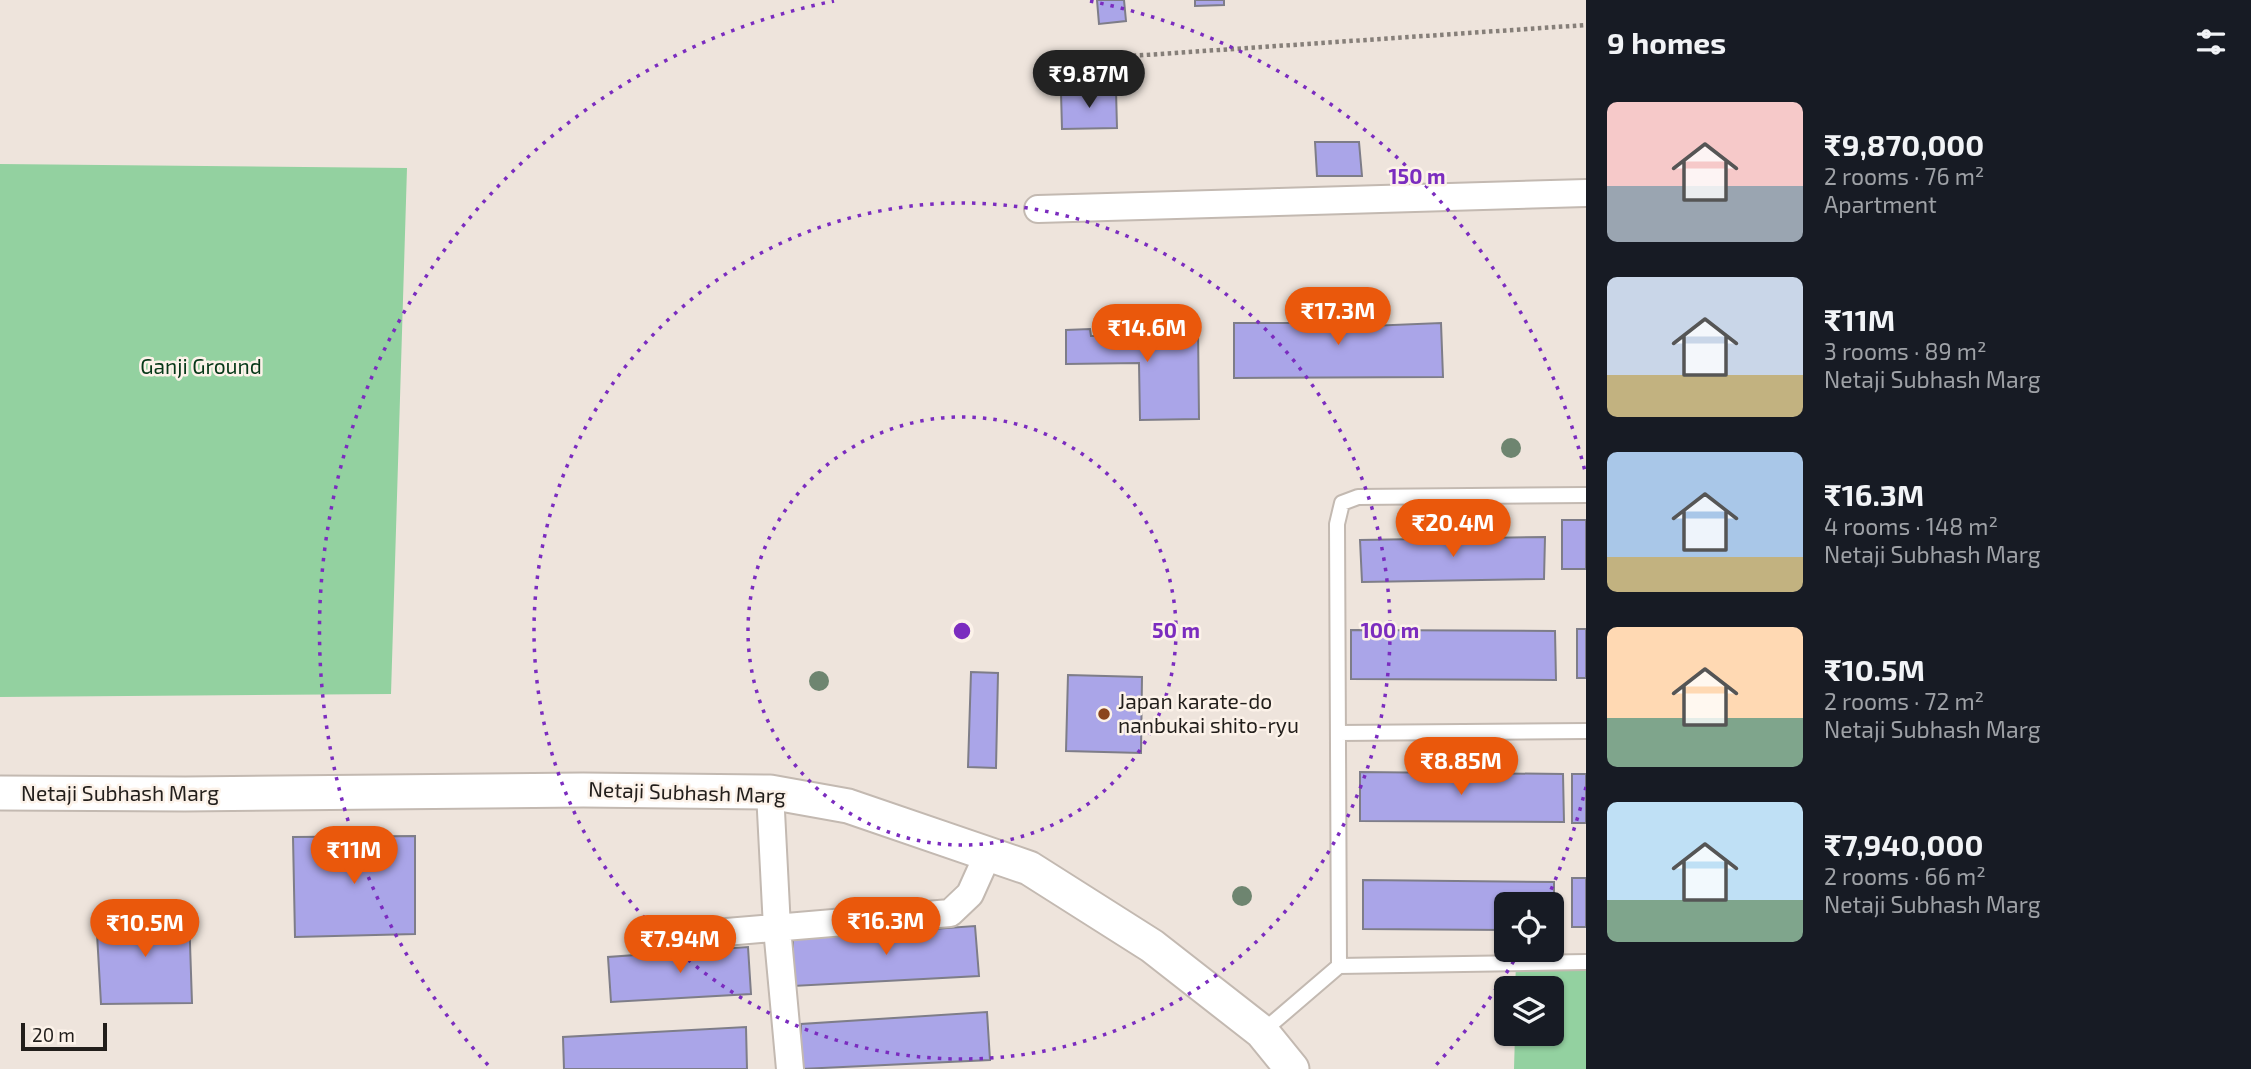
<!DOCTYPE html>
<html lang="en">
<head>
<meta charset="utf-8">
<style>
	:root { --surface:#171b24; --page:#242831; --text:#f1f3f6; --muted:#9ea1a6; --accent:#ea580c }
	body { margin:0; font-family:"Exo 2",sans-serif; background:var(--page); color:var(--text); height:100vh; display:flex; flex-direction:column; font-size:26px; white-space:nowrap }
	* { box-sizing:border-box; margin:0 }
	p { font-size:23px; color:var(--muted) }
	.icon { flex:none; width:38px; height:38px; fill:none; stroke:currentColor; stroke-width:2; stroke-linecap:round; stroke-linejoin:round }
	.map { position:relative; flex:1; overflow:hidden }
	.drawer { display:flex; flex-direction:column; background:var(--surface); width:665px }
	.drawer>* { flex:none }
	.tools { position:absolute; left:1494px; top:892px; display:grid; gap:14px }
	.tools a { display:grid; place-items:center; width:70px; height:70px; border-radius:10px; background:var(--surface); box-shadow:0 2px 5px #0004; font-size:35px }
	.scale { position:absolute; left:21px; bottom:18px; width:86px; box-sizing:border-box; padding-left:7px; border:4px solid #221e1b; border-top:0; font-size:19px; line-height:24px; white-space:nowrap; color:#221e1b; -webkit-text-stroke:5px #fcf2e9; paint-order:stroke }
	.price { position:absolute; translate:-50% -60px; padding:0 16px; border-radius:24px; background:var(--accent); color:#fff; font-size:23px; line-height:46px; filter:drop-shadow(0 2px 4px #0008) }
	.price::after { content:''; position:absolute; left:50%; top:42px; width:21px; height:16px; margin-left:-10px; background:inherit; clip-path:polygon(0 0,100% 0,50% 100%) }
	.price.active { background:#222; color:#fff }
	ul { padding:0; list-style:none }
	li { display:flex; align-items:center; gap:21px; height:175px; padding:0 21px }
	li span { display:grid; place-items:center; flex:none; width:196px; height:140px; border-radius:10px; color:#555 }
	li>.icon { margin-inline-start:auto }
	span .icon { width:84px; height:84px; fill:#fffc; stroke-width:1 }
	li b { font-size:30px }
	h2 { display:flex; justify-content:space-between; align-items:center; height:84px; padding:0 21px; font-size:30px }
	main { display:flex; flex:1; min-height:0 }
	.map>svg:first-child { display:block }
</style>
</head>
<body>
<main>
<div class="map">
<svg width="1586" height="1069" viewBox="0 0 1586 1069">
	<rect width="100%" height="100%" fill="#eee4dc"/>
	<path fill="#93d1a0" d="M 0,164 L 407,168 L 391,694 L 0,697 Z
		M 1586,962 L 1586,1069 L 1514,1069 L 1515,1034 L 1552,1034 L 1552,989 L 1515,989 L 1516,964 Z"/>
	<path fill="#aaa5e8" stroke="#7e7d88" stroke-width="2" d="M 1097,0 L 1124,0 L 1126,21 L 1099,24 Z
		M 1195,0 L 1224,0 L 1224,5 L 1195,6 Z
		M 1116,90 L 1117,128 L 1062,129 L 1061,92 Z
		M 1315,142 L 1359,142 L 1362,176 L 1317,176 Z
		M 1365,297 L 1369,326 L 1441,323 L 1443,377 L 1234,378 L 1234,323 L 1326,323 L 1331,299 Z
		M 1108,313 L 1132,313 L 1132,329 L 1198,328 L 1199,419 L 1140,420 L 1139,363 L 1066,364 L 1066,330 L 1090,329 L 1091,336 L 1109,336 Z
		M 1562,520 L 1586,520 L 1586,569 L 1562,569 Z
		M 1545,537 L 1544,579 L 1362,582 L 1360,540 Z
		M 1577,629 L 1586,629 L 1586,678 L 1577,678 Z
		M 1351,630 L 1555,631 L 1556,680 L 1351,679 Z
		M 971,672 L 998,673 L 996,768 L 968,767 Z
		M 1068,675 L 1142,677 L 1141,753 L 1066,751 Z
		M 1360,772 L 1563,774 L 1564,822 L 1360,821 Z
		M 1572,774 L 1586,774 L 1586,823 L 1572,823 Z
		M 415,836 L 415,934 L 295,937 L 293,837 Z
		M 1572,878 L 1586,878 L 1586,927 L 1572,927 Z
		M 1363,880 L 1554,882 L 1554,930 L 1552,930 L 1552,905 L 1507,905 L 1507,930 L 1363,929 Z
		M 189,914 L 192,1003 L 101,1004 L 96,916 Z
		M 975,926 L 979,976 L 793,986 L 793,939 Z
		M 748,947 L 751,994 L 611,1002 L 608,957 Z
		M 987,1012 L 990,1060 L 801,1069 L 801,1024 Z
		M 746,1027 L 747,1069 L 564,1069 L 563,1037 Z"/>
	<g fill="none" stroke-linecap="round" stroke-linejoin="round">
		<defs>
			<path id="service" d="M 1338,733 L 1586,731
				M 1339,966 L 1337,524 L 1342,503 L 1358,497 L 1586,495
				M 1262,1032 L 1339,966 L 1586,962"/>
			<path id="minor" d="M 1038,209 L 1586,193
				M 770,792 L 777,928 L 790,1069
				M 655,938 L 950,913 L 970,894 L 988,854"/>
			<path id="tertiary" d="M 0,793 L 185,794 L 583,790 L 770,792 L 848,806 L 1029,868 L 1152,946 L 1262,1032 L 1292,1069"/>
		</defs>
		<use href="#service" stroke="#c3b9b1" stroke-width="18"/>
		<use href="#minor" stroke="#c3b9b1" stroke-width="30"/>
		<use href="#tertiary" stroke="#c3b9b1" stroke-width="37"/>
		<path stroke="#867f79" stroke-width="4.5" stroke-dasharray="3.5 3.5" stroke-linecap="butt" d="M 1042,62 L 1586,25"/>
		<use href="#service" stroke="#fff" stroke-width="14"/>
		<use href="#minor" stroke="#fff" stroke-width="26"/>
		<use href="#tertiary" stroke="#fff" stroke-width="33"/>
	</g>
	<g fill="#6e8570">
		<circle cx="1511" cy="448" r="10"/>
		<circle cx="1476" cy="520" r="10"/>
		<circle cx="819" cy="681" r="10"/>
		<circle cx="1242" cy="896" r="10"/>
	</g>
	<g fill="none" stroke="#7b2cbf" stroke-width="3.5" stroke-dasharray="3.5 7">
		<circle cx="962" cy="631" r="214"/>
		<circle cx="962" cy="631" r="428"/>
		<path d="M1586 787A643 643 0 0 1 1545 903M1519 952A643 643 0 0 1 1436 1065M488 1065A643 643 0 0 1 834 1M1090 1A643 643 0 0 1 1586 475"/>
	</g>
	<circle fill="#8a441d" stroke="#fcf2e9" stroke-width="2.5" cx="1104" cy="714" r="7"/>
	<g text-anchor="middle" stroke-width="5" stroke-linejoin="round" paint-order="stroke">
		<g font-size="21" fill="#063818" stroke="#fcf2e9">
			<text x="201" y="374">Ganji Ground</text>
		</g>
		<g font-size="21" fill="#221e1b" stroke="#fcf2e9" text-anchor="start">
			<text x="1118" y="709">Japan karate-do<tspan x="1118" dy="24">nanbukai shito-ryu</tspan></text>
		</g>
		<g font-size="21" fill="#221e1b" stroke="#fcf2e9">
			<text transform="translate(687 793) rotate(2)" y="7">Netaji Subhash Marg</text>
			<text x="120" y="801">Netaji Subhash Marg</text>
		</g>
	</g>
	<circle cx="962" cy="631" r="10" fill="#7b2cbf" stroke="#fcf2e9" stroke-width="3.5"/>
	<g font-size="21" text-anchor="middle" font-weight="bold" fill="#7b2cbf" stroke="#fcf2e9" stroke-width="5" stroke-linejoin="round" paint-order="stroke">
		<text x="1417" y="184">150 m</text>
		<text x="1176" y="638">50 m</text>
		<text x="1390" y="638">100 m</text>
	</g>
</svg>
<div class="tools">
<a><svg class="icon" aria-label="locate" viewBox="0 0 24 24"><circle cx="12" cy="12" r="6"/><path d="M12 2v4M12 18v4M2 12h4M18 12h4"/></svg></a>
<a><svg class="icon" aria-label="layers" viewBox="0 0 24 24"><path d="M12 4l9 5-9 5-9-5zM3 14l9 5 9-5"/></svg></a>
</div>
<div class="scale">20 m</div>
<b class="price active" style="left:1089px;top:110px">₹9.87M</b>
<b class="price" style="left:1338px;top:347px">₹17.3M</b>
<b class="price" style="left:1147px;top:364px">₹14.6M</b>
<b class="price" style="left:1453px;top:559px">₹20.4M</b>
<b class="price" style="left:1461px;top:797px">₹8.85M</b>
<b class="price" style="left:354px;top:886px">₹11M</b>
<b class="price" style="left:886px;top:957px">₹16.3M</b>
<b class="price" style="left:145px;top:959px">₹10.5M</b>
<b class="price" style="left:680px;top:975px">₹7.94M</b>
</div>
<section class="drawer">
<h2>9 homes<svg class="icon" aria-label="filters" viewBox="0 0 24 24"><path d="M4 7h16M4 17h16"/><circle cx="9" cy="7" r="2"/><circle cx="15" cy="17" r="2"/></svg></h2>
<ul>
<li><span style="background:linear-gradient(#f6c9c9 60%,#9aa5b1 0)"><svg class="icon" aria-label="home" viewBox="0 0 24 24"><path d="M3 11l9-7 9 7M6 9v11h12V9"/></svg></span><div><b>₹9,870,000</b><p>2 rooms · 76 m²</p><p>Apartment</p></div></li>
<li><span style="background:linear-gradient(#c9d6e8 70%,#c2b280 0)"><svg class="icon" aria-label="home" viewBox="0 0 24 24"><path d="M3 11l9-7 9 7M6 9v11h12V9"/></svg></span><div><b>₹11M</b><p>3 rooms · 89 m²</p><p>Netaji Subhash Marg</p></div></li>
<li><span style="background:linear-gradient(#a9c7e8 75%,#c2b280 0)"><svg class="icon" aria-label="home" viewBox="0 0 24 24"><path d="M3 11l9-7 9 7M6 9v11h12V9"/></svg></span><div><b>₹16.3M</b><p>4 rooms · 148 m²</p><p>Netaji Subhash Marg</p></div></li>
<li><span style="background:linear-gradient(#ffd9b3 65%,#7fa58c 0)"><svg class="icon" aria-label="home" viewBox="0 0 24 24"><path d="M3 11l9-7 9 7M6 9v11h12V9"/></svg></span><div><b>₹10.5M</b><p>2 rooms · 72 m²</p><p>Netaji Subhash Marg</p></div></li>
<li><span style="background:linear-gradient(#bfe0f5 70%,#7fa58c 0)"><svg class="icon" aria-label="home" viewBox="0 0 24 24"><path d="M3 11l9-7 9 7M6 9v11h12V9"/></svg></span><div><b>₹7,940,000</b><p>2 rooms · 66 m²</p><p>Netaji Subhash Marg</p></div></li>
</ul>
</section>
</main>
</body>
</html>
